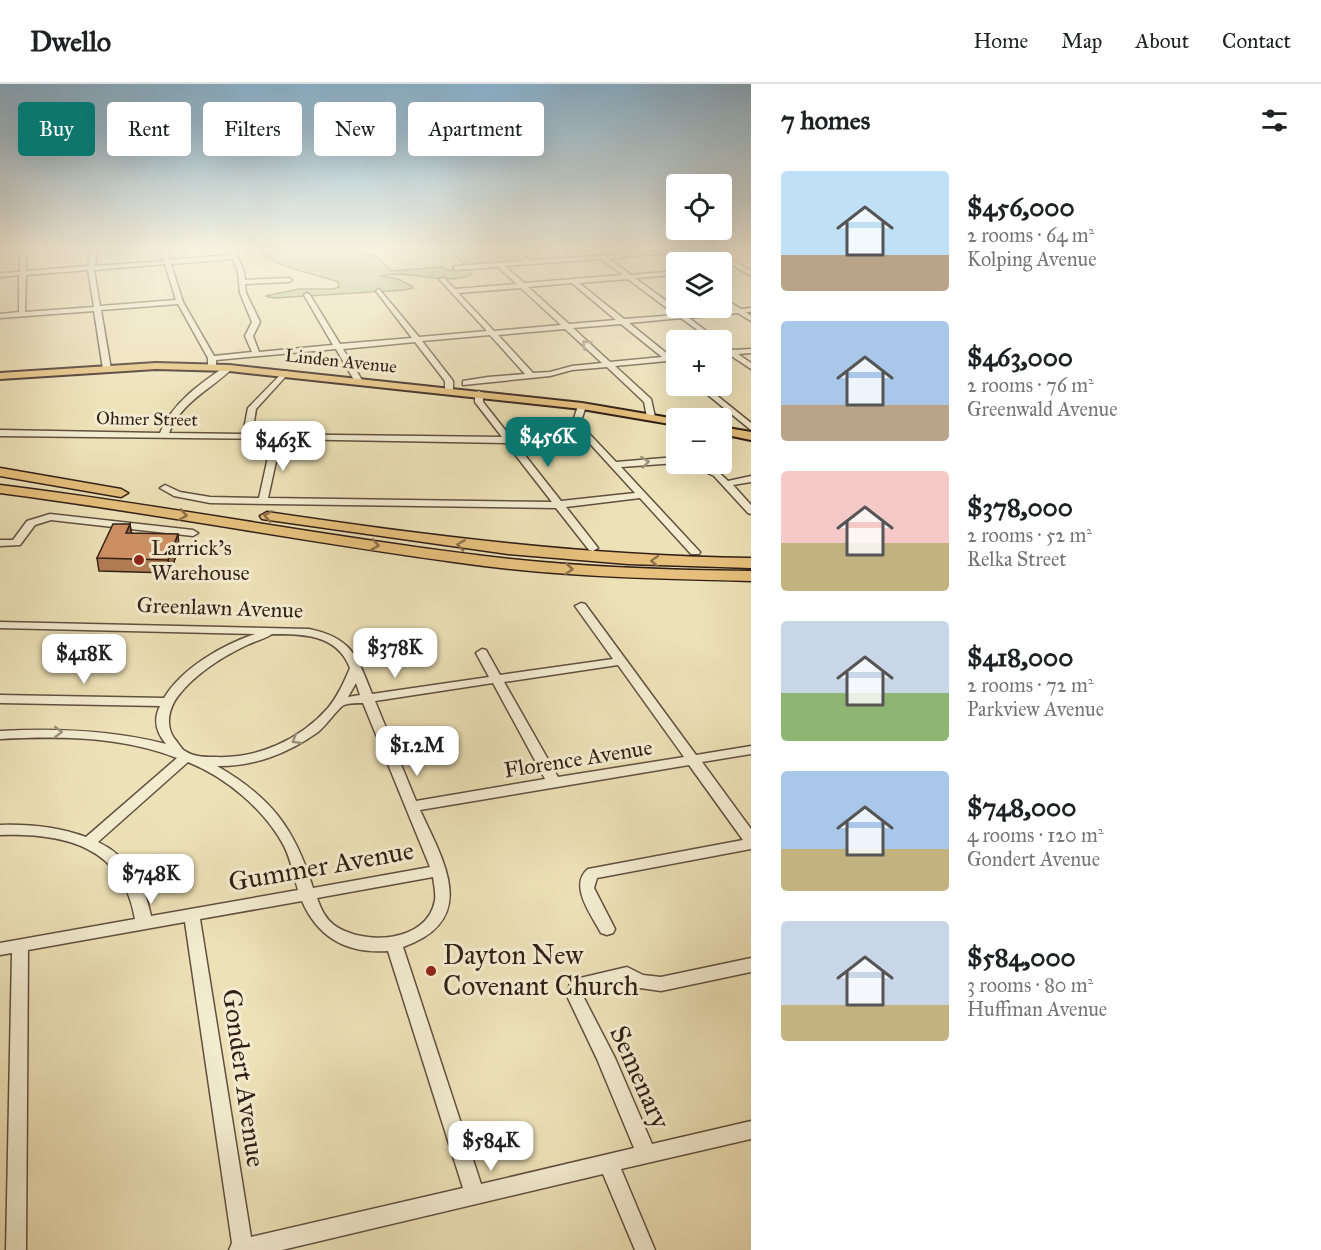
<!DOCTYPE html>
<html lang="en">
<head>
<meta charset="utf-8">
<style>
	:root { --surface:#fff; --page:#f6f6f6; --text:#202124; --muted:#757577; --line:#e0e0e0; --accent:#0f766e }
	body { margin:0; font-family:"IM FELL Great Primer",serif; background:var(--page); color:var(--text); height:100vh; display:flex; flex-direction:column; font-size:22px; white-space:nowrap }
	* { box-sizing:border-box; margin:0 }
	p { font-size:20px; color:var(--muted) }
	.icon { flex:none; width:33px; height:33px; fill:none; stroke:currentColor; stroke-width:2; stroke-linecap:round; stroke-linejoin:round }
	.map { position:relative; flex:1; overflow:hidden }
	.drawer { display:flex; flex-direction:column; background:var(--surface); width:570px }
	.drawer>* { flex:none }
	.banner { position:absolute; left:18px; top:18px; width:570px; height:54px; display:flex; gap:12px }
	.controls { position:absolute; left:666px; top:90px; display:grid; gap:12px }
	.controls a { display:grid; place-items:center; width:66px; height:66px; border-radius:6px; background:var(--surface); box-shadow:0 6px 24px #0002; font-size:30px }
	.price { position:absolute; translate:-50% -51px; padding:0 14px; border-radius:12px; background:#fff; color:#222; font-size:20px; line-height:39px; filter:drop-shadow(0 2px 3px #0008) }
	.price::after { content:''; position:absolute; left:50%; top:36px; width:18px; height:14px; margin-left:-9px; background:inherit; clip-path:polygon(0 0,100% 0,50% 100%) }
	.price.on { background:var(--accent); color:#fff }
	ul { padding:0; list-style:none }
	li { display:flex; align-items:center; gap:18px; height:150px; padding:0 30px }
	li span { display:grid; place-items:center; flex:none; width:168px; height:120px; border-radius:6px; color:#555 }
	li>.icon { margin-inline-start:auto }
	span .icon { width:72px; height:72px; fill:#fffc; stroke-width:1 }
	li b { font-size:26px }
	h2 { display:flex; justify-content:space-between; align-items:center; height:72px; padding:0 30px; font-size:26px }
	.pill { padding:0 21px; border-radius:6px; background:var(--surface); box-shadow:0 6px 24px #0002; font-size:21px; line-height:54px }
	.pill.on { background:var(--accent); color:#fff }
	header { display:flex; align-items:center; gap:36px; box-sizing:border-box; height:84px; padding:0 30px; background:var(--surface); border-bottom:2px solid var(--line) }
	header strong { font-size:28px }
	nav { display:flex; gap:33px; margin-inline-start:auto; font-size:21px }
	main { display:flex; flex:1; min-height:0 }
	.map>svg:first-child { display:block }
</style>
</head>
<body>
<header>
<strong>Dwello</strong>
<nav><a>Home</a><a>Map</a><a>About</a><a>Contact</a></nav>
</header>
<main>
<div class="map">
<svg width="751" height="1166" viewBox="0 0 751 1166">
	<rect width="100%" height="100%" fill="#ede1b7"/>
	<filter id="stains"><feTurbulence type="fractalNoise" baseFrequency=".00333" numOctaves="4"/><feColorMatrix values="0 0 0 0 .2 0 0 0 0 .09 0 0 0 0 .02 0 0 0 .5 -.17"/></filter>
	<radialGradient id="worn" r=".72"><stop offset=".6" stop-color="#630" stop-opacity="0"/><stop offset="1" stop-color="#630" stop-opacity=".3"/></radialGradient>
	<path fill="#b7c38f" stroke="#747153" stroke-width="1.5" d="M 259,166 L 360,166 L 363,169 L 376,172 L 391,187 L 441,183 L 450,187 L 470,184 L 471,191 C 443,202 408,185 380,192 L 398,195 L 412,202 L 413,204 L 405,206 L 274,214 L 265,212 L 299,205 L 333,205 L 339,203 L 338,198 C 311,188 280,186 259,166 Z
		M 449,166 L 512,166 L 527,178 L 467,182 Z"/>
	<g fill="none" stroke-linecap="round" stroke-linejoin="round">
		<defs>
			<path id="minor" d="M 20,166 L 26,166 L 26,187 L 88,182 L 91,166 L 97,166 L 95,182 L 164,177 L 161,166 L 167,166 L 170,176 L 231,171 L 229,166 L 235,166 L 244,188 L 245,196 L 289,194 L 292,196 L 289,198 L 245,200 L 246,209 L 260,238 L 253,252 L 259,268 L 333,261 L 304,211 L 307,209 L 310,211 L 340,260 L 412,254 L 376,207 L 379,205 L 419,253 L 487,247 L 439,195 L 444,194 L 455,205 L 517,200 L 498,183 L 456,186 L 453,184 L 456,182 L 522,177 L 509,166 L 515,166 L 529,176 L 691,166 L 688,168 L 608,174 L 631,191 L 676,187 L 676,191 L 635,194 L 684,230 L 733,226 L 722,218 L 722,213 L 741,225 L 751,224 L 751,228 L 746,228 L 751,232 L 751,237 L 738,229 L 689,234 L 718,256 L 711,256 L 681,234 L 629,239 L 670,272 L 676,272 L 676,276 L 671,279 L 667,277 L 615,282 L 651,315 L 655,333 L 651,336 L 647,333 L 644,318 L 607,283 L 572,286 L 550,292 L 463,301 L 463,297 L 488,293 L 525,290 L 490,251 L 422,257 L 453,297 L 453,306 L 449,308 L 445,306 L 445,297 L 415,258 L 343,265 L 362,296 L 358,298 L 354,296 L 336,265 L 216,276 L 216,282 L 212,284 L 208,282 L 208,274 L 178,220 L 101,226 L 111,285 L 107,287 L 103,285 L 94,227 L 0,234 L 0,230 L 19,228 L 19,191 L 0,193 L 0,189 L 20,188 ZM 233,175 L 238,188 L 240,209 L 252,238 L 245,252 L 252,268 L 214,272 L 183,218 L 171,180 ZM 601,175 L 623,191 L 524,199 L 505,182 ZM 165,180 L 176,216 L 100,222 L 94,186 ZM 88,186 L 94,223 L 25,228 L 26,191 ZM 628,195 L 676,231 L 624,235 L 579,199 ZM 572,199 L 616,236 L 569,240 L 528,203 ZM 521,204 L 561,241 L 494,247 L 458,209 ZM 621,240 L 662,273 L 610,278 L 573,244 ZM 565,245 L 602,279 L 572,282 L 550,288 L 533,289 L 498,251 Z
				M 708,166 L 715,166 L 751,187 L 751,192 Z
				M 722,260 L 733,266 L 751,265 L 751,269 L 738,270 L 751,279 L 751,285 L 730,271 L 725,271 L 722,265 Z
				M 226,282 L 233,284 C 210,306 182,317 169,349 L 243,350 L 248,324 L 284,287 L 287,287 L 287,291 L 256,325 L 252,350 L 502,353 L 475,318 L 475,309 L 479,307 L 483,309 L 483,318 L 561,417 L 635,409 L 572,340 L 578,322 L 585,320 L 586,322 L 580,340 L 616,378 L 676,373 L 676,379 L 621,383 L 700,468 L 699,470 L 691,470 L 640,414 L 566,423 L 598,464 L 593,467 L 589,466 L 556,424 L 210,419 L 174,412 L 160,404 L 165,401 L 180,408 L 210,413 L 259,414 L 272,355 L 0,352 L 0,346 L 160,349 C 173,318 200,300 226,282 ZM 281,355 L 506,359 L 552,418 L 268,414 Z
				M 697,302 L 705,302 L 751,339 L 751,346 Z
				M 690,380 C 705,379 718,386 728,397 L 751,392 L 751,398 L 733,401 L 751,421 L 751,430 L 748,429 L 714,392 Z
				M 50,430 L 193,446 L 198,449 L 193,452 L 51,436 L 35,441 L 20,461 L 0,462 L 0,456 L 13,456 L 27,437 Z
				M 581,519 L 585,520 L 696,671 L 751,662 L 751,670 L 702,678 L 751,745 L 751,765 L 597,794 L 594,804 L 615,845 L 613,849 L 607,851 L 601,849 C 592,832 568,801 588,785 L 743,756 L 689,681 L 420,726 C 444,778 480,836 403,863 L 481,1100 L 634,1064 L 597,975 L 567,912 L 570,899 L 580,894 L 627,883 L 643,891 L 661,893 L 751,874 L 751,888 L 661,907 L 640,904 L 625,897 L 584,907 L 583,912 L 615,974 L 652,1060 L 751,1037 L 751,1055 L 621,1085 L 655,1166 L 635,1166 L 603,1090 L 282,1166 L 229,1166 L 232,1159 L 185,838 L 28,866 L 26,1166 L 6,1166 L 12,869 L 0,871 L 0,859 L 135,835 C 123,762 64,749 0,751 L 0,741 C 30,740 58,743 86,753 L 177,674 C 120,652 60,652 0,655 L 0,647 C 57,644 111,646 166,660 C 156,648 153,636 160,622 L 0,619 L 0,611 L 164,614 C 182,584 222,561 255,550 L 0,544 L 0,538 L 309,545 C 352,554 357,572 372,610 L 489,593 L 476,569 L 482,565 L 486,566 L 500,591 L 613,575 L 575,522 ZM 272,550 C 303,550 337,550 350,584 C 344,598 338,612 328,624 C 300,656 257,675 215,673 C 204,673 194,673 185,667 C 182,666 177,657 174,654 C 165,641 169,624 178,612 C 196,589 222,573 247,561 C 255,557 265,555 272,550 ZM 618,581 L 684,673 L 558,693 L 504,598 ZM 356,599 L 360,611 L 348,613 ZM 493,599 L 545,695 L 416,717 L 375,617 ZM 363,619 L 430,783 L 313,804 C 295,745 271,713 217,682 C 253,683 289,669 318,648 C 326,642 338,624 344,621 C 350,619 357,619 363,619 ZM 188,678 C 226,693 265,726 284,762 C 291,776 294,792 298,806 L 151,832 C 145,801 128,772 98,758 ZM 433,793 C 434,801 436,809 435,816 C 428,859 363,862 334,841 C 325,834 321,825 317,814 ZM 302,817 C 318,854 348,870 388,867 L 463,1104 L 251,1153 L 200,835 Z"/>
			<path id="major" d="M 156,279 L 229,281 L 582,319 L 676,335 L 676,341 L 582,325 L 229,287 L 156,285 L 0,295 L 0,289 Z
				M 722,343 L 751,348 L 751,356 L 722,350 Z"/>
			<path id="highway" d="M 0,384 L 121,405 L 128,409 L 121,413 L 0,392 Z
				M 0,401 C 162,421 322,452 484,472 C 573,483 662,486 751,487 L 751,497 C 662,495 573,493 484,482 C 322,461 162,430 0,409 Z
				M 267,428 C 428,452 588,472 751,474 L 751,484 L 628,480 L 508,470 L 262,435 L 260,432 Z"/>
		</defs>
		<use href="#minor" stroke="#60503f" stroke-width="3"/>
		<use href="#major" stroke="#311f17" stroke-width="4"/>
		<use href="#highway" stroke="#311f17" stroke-width="3"/>
		<use href="#minor" fill="#f3ecd0" fill-rule="evenodd"/>
		<use href="#major" fill="#e6c07c" fill-rule="evenodd"/>
		<use href="#highway" fill="#e6c07c" fill-rule="evenodd"/>
	</g>
	<path fill="#b37d55" stroke="#311f17" stroke-width="1.5" d="M 130,440 L 131,449 L 179,463 L 170,489 L 99,487 L 97,474 Z"/>
	<path fill="#926645" stroke="#311f17" stroke-width="1.5" d="M 130,440 L 132,452 L 126,449 Z
		M 178,450 L 179,463 L 170,489 L 168,476 Z"/>
	<path fill="#d09163" stroke="#311f17" stroke-width="1.5" d="M 113,440 L 130,440 L 126,449 L 178,450 L 168,476 L 97,474 Z"/>
	<defs><path id="oneway-chevron" d="M-2-3.5L2.5 0L-2 3.5" fill="none" stroke-width="1.6" stroke-linecap="round" stroke-linejoin="round" transform="scale(1.5)"/></defs>
	<g stroke="#9c907d">
		<use href="#oneway-chevron" transform="translate(586 260) rotate(-137)"/>
		<use href="#oneway-chevron" transform="translate(645 378) rotate(-6)"/>
		<use href="#oneway-chevron" transform="translate(58 648)"/>
		<use href="#oneway-chevron" transform="translate(296 656) rotate(149)"/>
	</g>
	<g stroke="#8c704a">
		<use href="#oneway-chevron" transform="translate(183 431) rotate(9)"/>
		<use href="#oneway-chevron" transform="translate(268 432) rotate(-171)"/>
		<use href="#oneway-chevron" transform="translate(375 461) rotate(9)"/>
		<use href="#oneway-chevron" transform="translate(461 461) rotate(-172)"/>
		<use href="#oneway-chevron" transform="translate(655 477) rotate(-178)"/>
		<use href="#oneway-chevron" transform="translate(569 485) rotate(4)"/>
	</g>
	<linearGradient id="sky" x2="0" y2="1"><stop stop-color="#8ab7d5"/><stop offset="0.5" stop-color="#f7f2df"/><stop offset="1" stop-color="#f7f2df" stop-opacity="0"/></linearGradient>
	<rect width="751" height="329" fill="url(#sky)"/>
	<g fill="#8f2418" stroke="#f3ecd0" stroke-width="2">
		<circle cx="139" cy="476" r="6"/>
		<circle cx="431" cy="887" r="6"/>
	</g>
	<g text-anchor="middle" stroke-width="6" stroke-linejoin="round" paint-order="stroke">
		<g font-size="18" fill="#311f17" stroke="#f3ecd0">
			<text transform="translate(341 277) rotate(6)" y="6">Linden Avenue</text>
			<text transform="translate(147 335) rotate(1)" y="6">Ohmer Street</text>
		</g>
		<g font-size="22" fill="#311f17" stroke="#f3ecd0" text-anchor="start">
			<text x="151" y="471">Larrick’s<tspan x="151" dy="25">Warehouse</tspan></text>
		</g>
		<g font-size="22" fill="#311f17" stroke="#f3ecd0">
			<text transform="translate(220 523) rotate(2)" y="8">Greenlawn Avenue</text>
			<text transform="translate(578 674) rotate(-9)" y="8">Florence Avenue</text>
		</g>
		<g font-size="27" fill="#311f17" stroke="#f3ecd0">
			<text transform="translate(321 782) rotate(-10)" y="9">Gummer Avenue</text>
			<text transform="translate(640 993) rotate(66)" y="9">Semenary</text>
			<text transform="translate(244 994) rotate(82)" y="9">Gondert Avenue</text>
		</g>
		<g font-size="27" fill="#311f17" stroke="#f3ecd0" text-anchor="start">
			<text x="443" y="880">Dayton New<tspan x="443" dy="31">Covenant Church</tspan></text>
		</g>
	</g>
	<rect width="100%" height="100%" filter="url(#stains)"/>
	<rect width="100%" height="100%" fill="url(#worn)"/>
</svg>
<div class="controls">
<a><svg class="icon" aria-label="locate" viewBox="0 0 24 24"><circle cx="12" cy="12" r="6"/><path d="M12 2v4M12 18v4M2 12h4M18 12h4"/></svg></a>
<a><svg class="icon" aria-label="layers" viewBox="0 0 24 24"><path d="M12 4l9 5-9 5-9-5zM3 14l9 5 9-5"/></svg></a>
<a>+</a>
<a>−</a>
</div>
<b class="price on" style="left:548px;top:384px">$456K</b>
<b class="price" style="left:283px;top:388px">$463K</b>
<b class="price" style="left:395px;top:595px">$378K</b>
<b class="price" style="left:84px;top:601px">$418K</b>
<b class="price" style="left:417px;top:693px">$1.2M</b>
<b class="price" style="left:151px;top:821px">$748K</b>
<b class="price" style="left:491px;top:1088px">$584K</b>
<div class="banner">
<a class="pill on">Buy</a>
<a class="pill">Rent</a>
<a class="pill">Filters</a>
<a class="pill">New</a>
<a class="pill">Apartment</a>
</div>
</div>
<section class="drawer">
<h2>7 homes<svg class="icon" aria-label="filters" viewBox="0 0 24 24"><path d="M4 7h16M4 17h16"/><circle cx="9" cy="7" r="2"/><circle cx="15" cy="17" r="2"/></svg></h2>
<ul>
<li><span style="background:linear-gradient(#bfe0f5 70%,#b9a48a 0)"><svg class="icon" aria-label="home" viewBox="0 0 24 24"><path d="M3 11l9-7 9 7M6 9v11h12V9"/></svg></span><div><b>$456,000</b><p>2 rooms · 64 m²</p><p>Kolping Avenue</p></div></li>
<li><span style="background:linear-gradient(#a9c7e8 70%,#b9a48a 0)"><svg class="icon" aria-label="home" viewBox="0 0 24 24"><path d="M3 11l9-7 9 7M6 9v11h12V9"/></svg></span><div><b>$463,000</b><p>2 rooms · 76 m²</p><p>Greenwald Avenue</p></div></li>
<li><span style="background:linear-gradient(#f6c9c9 60%,#c2b280 0)"><svg class="icon" aria-label="home" viewBox="0 0 24 24"><path d="M3 11l9-7 9 7M6 9v11h12V9"/></svg></span><div><b>$378,000</b><p>2 rooms · 52 m²</p><p>Relka Street</p></div></li>
<li><span style="background:linear-gradient(#c9d6e8 60%,#8fb573 0)"><svg class="icon" aria-label="home" viewBox="0 0 24 24"><path d="M3 11l9-7 9 7M6 9v11h12V9"/></svg></span><div><b>$418,000</b><p>2 rooms · 72 m²</p><p>Parkview Avenue</p></div></li>
<li><span style="background:linear-gradient(#a9c7e8 65%,#c2b280 0)"><svg class="icon" aria-label="home" viewBox="0 0 24 24"><path d="M3 11l9-7 9 7M6 9v11h12V9"/></svg></span><div><b>$748,000</b><p>4 rooms · 120 m²</p><p>Gondert Avenue</p></div></li>
<li><span style="background:linear-gradient(#c9d6e8 70%,#c2b280 0)"><svg class="icon" aria-label="home" viewBox="0 0 24 24"><path d="M3 11l9-7 9 7M6 9v11h12V9"/></svg></span><div><b>$584,000</b><p>3 rooms · 80 m²</p><p>Huffman Avenue</p></div></li>
</ul>
</section>
</main>
</body>
</html>
